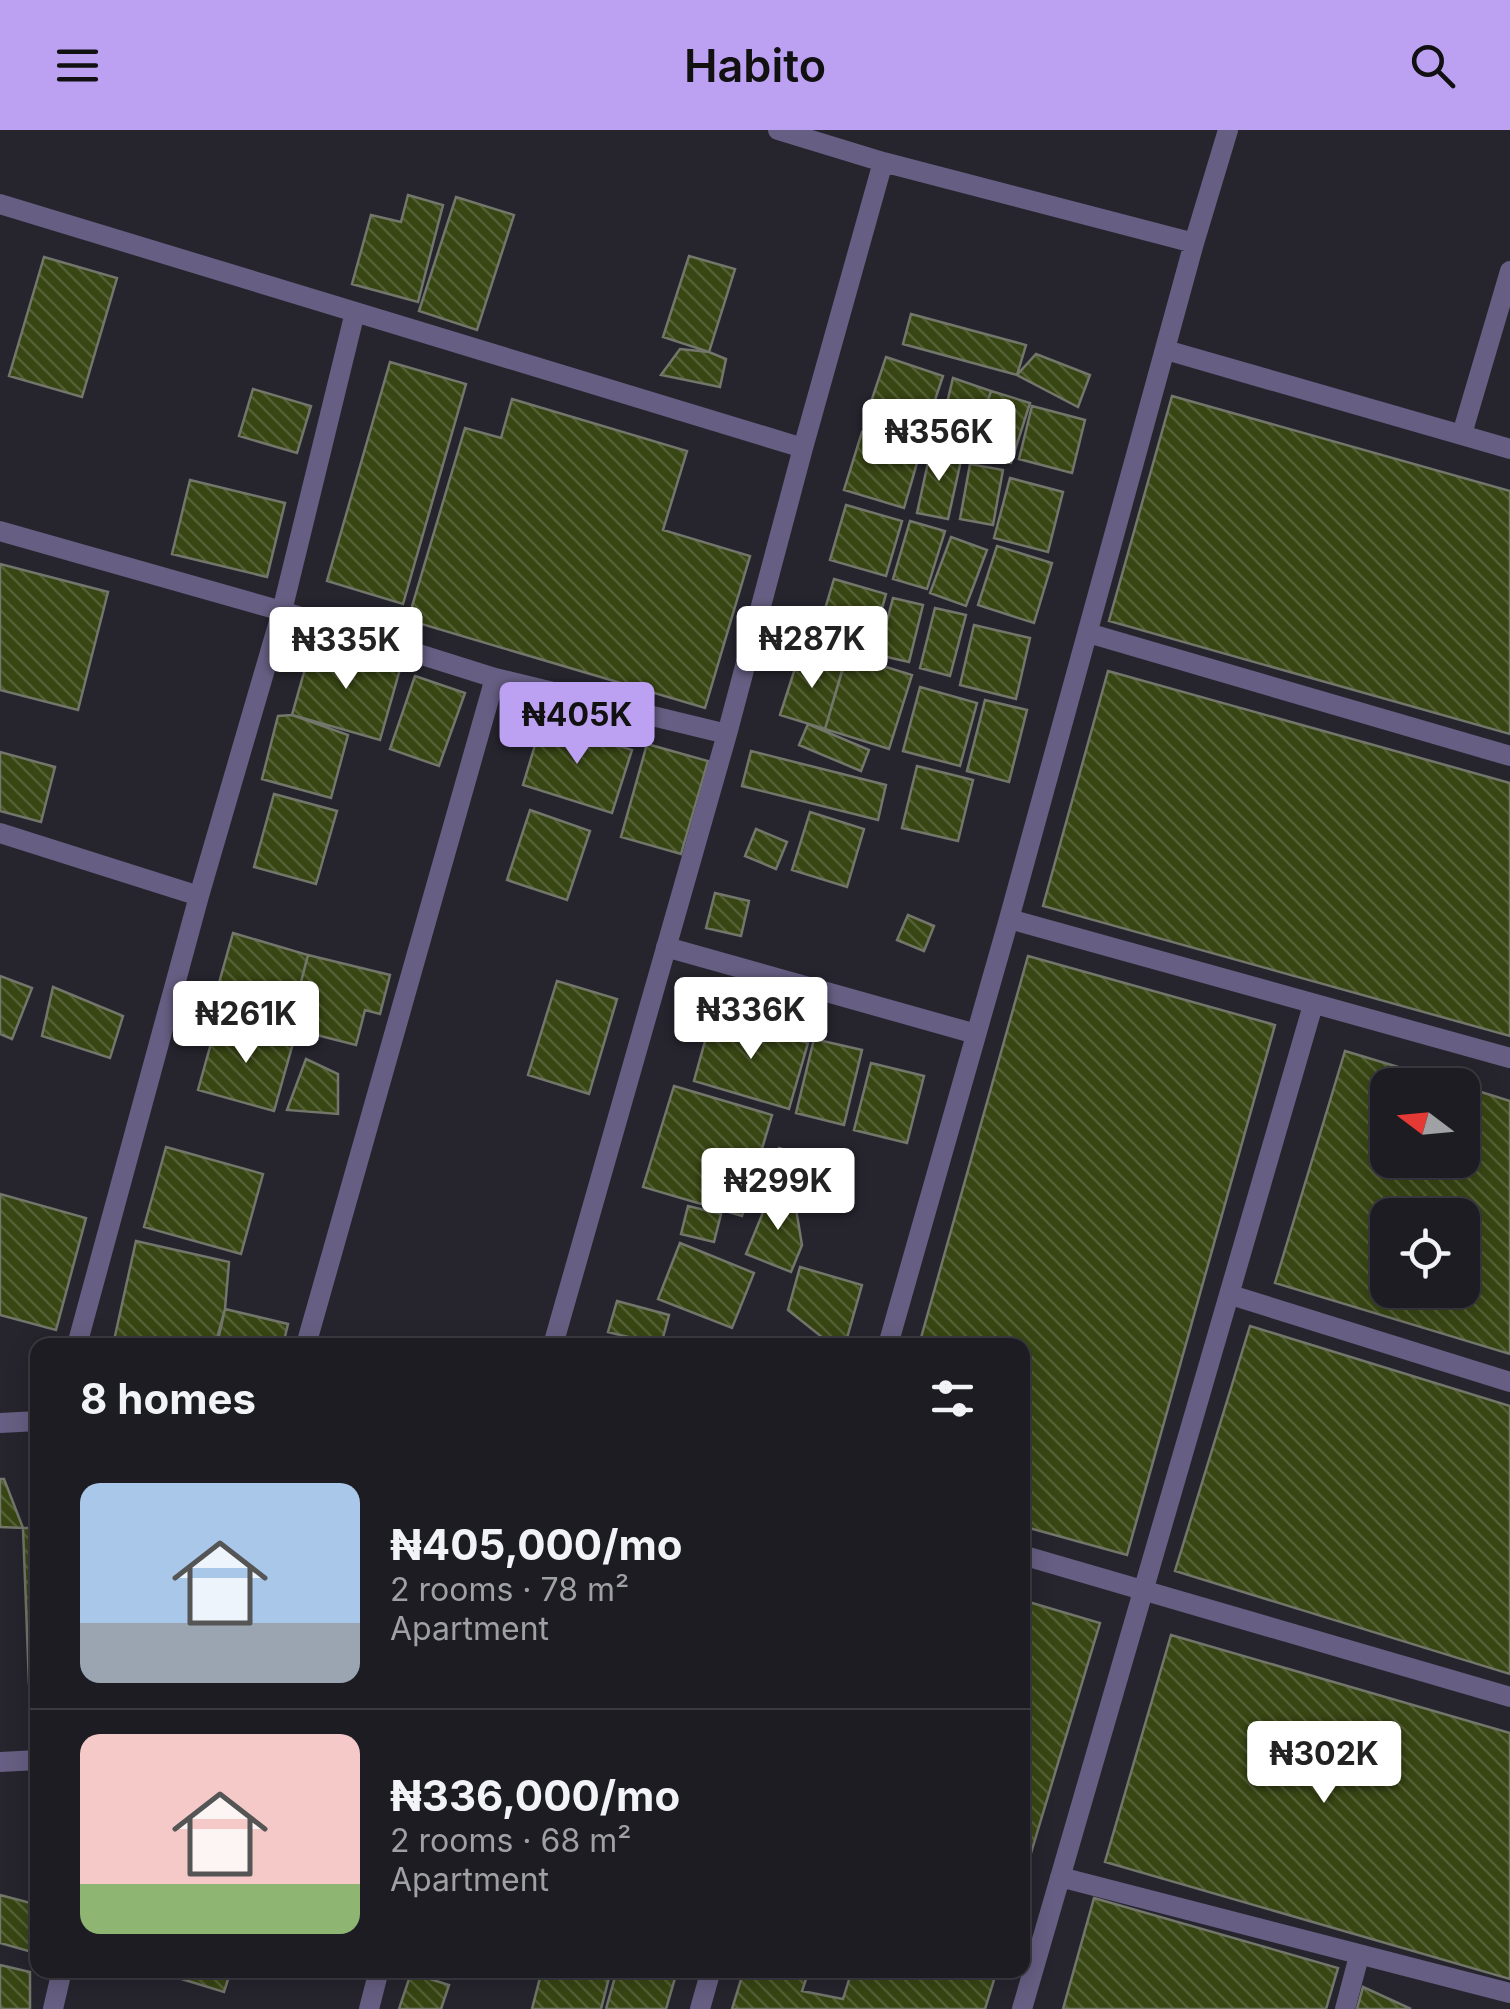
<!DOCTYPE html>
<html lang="en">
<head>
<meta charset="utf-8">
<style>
	:root { --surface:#1c1c22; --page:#25252a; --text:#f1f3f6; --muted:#a0a1a5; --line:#3a3a40; --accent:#bca0f2 }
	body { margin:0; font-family:Inter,sans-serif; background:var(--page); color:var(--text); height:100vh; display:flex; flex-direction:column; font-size:38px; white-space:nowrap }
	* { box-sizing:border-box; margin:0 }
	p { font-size:32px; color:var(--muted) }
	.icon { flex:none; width:55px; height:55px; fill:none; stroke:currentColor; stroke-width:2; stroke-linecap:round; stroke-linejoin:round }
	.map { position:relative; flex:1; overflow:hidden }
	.side { position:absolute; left:30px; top:1208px; width:1000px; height:640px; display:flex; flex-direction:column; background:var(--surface); border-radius:20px; box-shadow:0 5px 25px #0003,0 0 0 2px var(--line) }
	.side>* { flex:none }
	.needle { width:65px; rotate:286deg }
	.controls { position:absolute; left:1370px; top:938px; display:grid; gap:20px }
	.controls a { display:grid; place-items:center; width:110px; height:110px; border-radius:20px; background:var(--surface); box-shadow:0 5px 25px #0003,0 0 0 2px var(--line); font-size:50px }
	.price { position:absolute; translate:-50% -85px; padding:0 22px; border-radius:10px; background:#fff; color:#222; font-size:32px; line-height:65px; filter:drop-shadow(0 2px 5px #0008) }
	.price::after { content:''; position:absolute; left:50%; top:60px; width:30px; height:22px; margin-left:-15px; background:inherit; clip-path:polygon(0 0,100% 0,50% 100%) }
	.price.current { background:var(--accent); color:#111 }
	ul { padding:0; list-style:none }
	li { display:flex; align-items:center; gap:30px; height:250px; padding:0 50px }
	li+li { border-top:2px solid var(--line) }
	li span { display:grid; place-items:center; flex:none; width:280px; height:200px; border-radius:20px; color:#555 }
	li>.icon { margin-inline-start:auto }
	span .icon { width:120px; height:120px; fill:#fffc; stroke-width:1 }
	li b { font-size:42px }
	h2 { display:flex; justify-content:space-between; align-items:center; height:120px; padding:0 50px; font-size:42px }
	header { display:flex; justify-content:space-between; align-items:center; height:130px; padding:0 50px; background:var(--accent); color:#111; font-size:45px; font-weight:600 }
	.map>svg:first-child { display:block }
</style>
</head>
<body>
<header><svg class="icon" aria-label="menu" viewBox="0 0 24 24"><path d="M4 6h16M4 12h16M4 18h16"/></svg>Habito<svg class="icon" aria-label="search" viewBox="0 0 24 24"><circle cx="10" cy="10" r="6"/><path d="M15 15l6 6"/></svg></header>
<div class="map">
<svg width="1510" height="1879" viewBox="0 0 1510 1879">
	<defs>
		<pattern id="building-back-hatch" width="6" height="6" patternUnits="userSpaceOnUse" patternTransform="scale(2.5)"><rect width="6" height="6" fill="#384613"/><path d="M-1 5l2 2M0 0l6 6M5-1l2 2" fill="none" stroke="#546035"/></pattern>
	</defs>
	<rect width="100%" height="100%" fill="#26252e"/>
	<path fill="url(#building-back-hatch)" stroke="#72766b" stroke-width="2.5" fill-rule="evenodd" d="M 408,65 L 443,75 L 418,172 L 352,154 L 371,85 L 401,92 Z
		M 456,67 L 514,85 L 477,200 L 419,181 Z
		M 689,126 L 735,139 L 709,222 L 663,207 Z
		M 44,127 L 117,148 L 82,267 L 9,246 Z
		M 911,184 L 1026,215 L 1017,245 L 903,214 Z
		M 680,219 L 709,222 L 726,229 L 720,257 L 661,245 Z
		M 1036,224 L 1090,245 L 1078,277 L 1017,245 Z
		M 886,227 L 943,246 L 923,306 L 866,287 Z
		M 390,232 L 466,254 L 403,474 L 327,451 Z
		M 953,248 L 991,261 L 972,320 L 940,302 Z
		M 253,259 L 311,276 L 297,323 L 239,306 Z
		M 991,261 L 1030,273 L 1011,333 L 972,320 Z
		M 1172,266 L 1510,361 L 1510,604 L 1109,491 Z
		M 512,269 L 687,321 L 663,400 L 750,426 L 705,578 L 408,490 L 465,298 L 501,308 Z
		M 1032,276 L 1085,290 L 1072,343 L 1019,329 Z
		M 862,302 L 921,319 L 904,378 L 844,360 Z
		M 931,319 L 962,326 L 948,389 L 917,383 Z
		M 970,334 L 1003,340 L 993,395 L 960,389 Z
		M 1010,348 L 1063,362 L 1048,422 L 994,408 Z
		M 190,350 L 285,373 L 267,447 L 172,424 Z
		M 846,375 L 902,391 L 886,446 L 830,430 Z
		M 910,391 L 945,401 L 927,459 L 893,449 Z
		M 951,407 L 987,420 L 966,476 L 930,463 Z
		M 997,416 L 1052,433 L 1034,493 L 978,475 Z
		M 0,434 L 108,462 L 78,580 L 0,560 Z
		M 834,449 L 886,464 L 870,521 L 817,506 Z
		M 893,468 L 923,475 L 909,532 L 878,525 Z
		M 935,478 L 966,485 L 950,546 L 920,538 Z
		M 974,495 L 1030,508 L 1016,569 L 960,555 Z
		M 312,514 L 400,539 L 380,610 L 292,585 Z
		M 800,523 L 843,537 L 825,599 L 780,585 Z
		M 847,525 L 912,545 L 889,619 L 825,599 Z
		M 1108,541 L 1510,653 L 1510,906 L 1043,776 Z
		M 415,546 L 465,563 L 439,636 L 390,619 Z
		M 920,557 L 977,573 L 960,636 L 903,621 Z
		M 985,570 L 1027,580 L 1009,652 L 967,641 Z
		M 292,585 L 348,605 L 331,668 L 262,649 L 278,586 Z
		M 542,592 L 632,620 L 612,683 L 523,655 Z
		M 808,594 L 869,620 L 861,641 L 799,615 Z
		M 647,614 L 708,631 L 681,724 L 621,707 Z
		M 751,621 L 886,655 L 878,690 L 742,656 Z
		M 0,622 L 55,637 L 41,692 L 0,681 Z
		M 917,636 L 973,650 L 958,711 L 902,698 Z
		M 274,664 L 337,681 L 316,754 L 254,737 Z
		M 530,680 L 590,701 L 567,770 L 507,750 Z
		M 810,682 L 864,699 L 847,757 L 792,740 Z
		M 756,699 L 787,712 L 776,739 L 745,726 Z
		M 715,763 L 749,771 L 741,806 L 706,798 Z
		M 908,785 L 934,796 L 924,821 L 897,810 Z
		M 233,803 L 308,825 L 289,898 L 212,878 Z
		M 308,825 L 390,845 L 380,884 L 365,880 L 356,915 L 289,898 Z
		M 1028,826 L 1275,895 L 1127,1425 L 1022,1396 L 1022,1215 L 919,1215 Z
		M 0,846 L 32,858 L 12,909 L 0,904 Z
		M 557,851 L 617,869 L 589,964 L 528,945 Z
		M 53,857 L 123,886 L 110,928 L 42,906 Z
		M 712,886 L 808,913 L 789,979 L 694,951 Z
		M 217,892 L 293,913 L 274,981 L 198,960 Z
		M 814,909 L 862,920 L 844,995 L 796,983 Z
		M 1345,921 L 1458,955 L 1388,955 L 1388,1030 L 1462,1030 L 1462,956 L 1510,971 L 1510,1224 L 1275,1153 ZM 1388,1085 L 1462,1085 L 1462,1160 L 1388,1160 Z
		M 306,929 L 338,944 L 338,984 L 287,980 Z
		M 871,933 L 924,946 L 907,1013 L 854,1000 Z
		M 674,956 L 772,985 L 742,1086 L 643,1057 Z
		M 166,1017 L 263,1044 L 241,1124 L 144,1097 Z
		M 779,1018 L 842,1038 L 843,1075 L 768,1051 Z
		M 773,1058 L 794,1067 L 802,1115 L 791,1142 L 746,1124 Z
		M 0,1064 L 86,1088 L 56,1200 L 0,1185 Z
		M 688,1076 L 721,1084 L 714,1112 L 681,1104 Z
		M 136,1111 L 229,1132 L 225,1179 L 215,1215 L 113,1215 Z
		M 680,1113 L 754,1143 L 732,1198 L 658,1169 Z
		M 800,1137 L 862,1155 L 845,1215 L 832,1215 L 788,1180 Z
		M 617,1171 L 669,1185 L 661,1215 L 608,1202 Z
		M 225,1179 L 288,1194 L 283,1215 L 217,1215 Z
		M 1250,1196 L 1510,1276 L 1510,1544 L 1175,1441 Z
		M 0,1349 L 4,1349 L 23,1398 L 0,1397 Z
		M 23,1398 L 38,1398 L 38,1554 L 29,1554 Z
		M 1022,1470 L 1100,1493 L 1022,1753 Z
		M 1171,1505 L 1510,1603 L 1510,1849 L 1105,1732 Z
		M 0,1765 L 38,1775 L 38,1803 L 32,1822 L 0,1813 Z
		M 1094,1768 L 1338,1838 L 1326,1879 L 1063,1879 Z
		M 0,1835 L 30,1842 L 30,1879 L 0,1879 Z
		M 152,1840 L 231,1840 L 224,1862 Z
		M 542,1840 L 611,1840 L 601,1879 L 532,1879 Z
		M 617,1840 L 646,1840 L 675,1848 L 666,1879 L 606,1879 Z
		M 744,1840 L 997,1840 L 985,1879 L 732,1879 Z
		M 809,1840 L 852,1840 L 843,1869 L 802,1861 Z
		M 411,1843 L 449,1855 L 441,1879 L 399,1879 Z
		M 1363,1857 L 1411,1879 L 1357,1879 Z"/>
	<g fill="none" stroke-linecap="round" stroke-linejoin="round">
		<path stroke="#675f83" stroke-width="20" d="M 778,0 L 883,32 L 1194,113
			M 0,74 L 803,318
			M 1166,220 L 1510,319
			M 1462,304 L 1510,141
			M 0,401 L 282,481 L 495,548 L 727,604
			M 1088,503 L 1510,626
			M 0,703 L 199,766
			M 1009,789 L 1510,928
			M 666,817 L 976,904
			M 1231,1165 L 1510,1252
			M 77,1215 L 199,766 L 282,481 L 355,182
			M 306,1215 L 495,548
			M 553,1215 L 727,604 L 803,318 L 883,32
			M 888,1215 L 1009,789 L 1194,113 L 1228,0
			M 0,1293 L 38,1291
			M 1022,1425 L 1510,1567
			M 0,1632 L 38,1630
			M 1060,1747 L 1510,1863
			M 53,1879 L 62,1840
			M 369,1879 L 379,1840
			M 700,1879 L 711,1840
			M 1022,1879 L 1313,875
			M 1345,1879 L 1359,1826"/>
	</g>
</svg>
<div class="controls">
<a><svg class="needle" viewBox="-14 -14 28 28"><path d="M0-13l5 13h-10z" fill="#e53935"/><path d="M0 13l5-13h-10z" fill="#a0a1a5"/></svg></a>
<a><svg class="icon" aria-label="locate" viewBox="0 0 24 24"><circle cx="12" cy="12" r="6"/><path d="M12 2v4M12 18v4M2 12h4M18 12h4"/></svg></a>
</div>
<b class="price" style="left:939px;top:354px">₦356K</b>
<b class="price" style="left:812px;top:561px">₦287K</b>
<b class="price" style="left:346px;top:562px">₦335K</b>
<b class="price current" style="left:577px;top:637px">₦405K</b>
<b class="price" style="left:751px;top:932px">₦336K</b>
<b class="price" style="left:246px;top:936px">₦261K</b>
<b class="price" style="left:778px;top:1103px">₦299K</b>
<b class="price" style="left:1324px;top:1676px">₦302K</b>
<section class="side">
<h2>8 homes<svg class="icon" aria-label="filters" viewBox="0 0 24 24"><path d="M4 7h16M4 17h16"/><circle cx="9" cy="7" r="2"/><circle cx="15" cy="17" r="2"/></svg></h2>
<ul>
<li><span style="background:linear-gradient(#a9c7e8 70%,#9aa5b1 0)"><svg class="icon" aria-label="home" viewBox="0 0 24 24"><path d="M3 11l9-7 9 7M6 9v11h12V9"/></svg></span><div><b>₦405,000/mo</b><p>2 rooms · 78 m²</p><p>Apartment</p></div></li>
<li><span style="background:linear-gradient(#f6c9c9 75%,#8fb573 0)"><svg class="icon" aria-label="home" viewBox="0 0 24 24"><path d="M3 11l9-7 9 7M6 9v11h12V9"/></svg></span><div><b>₦336,000/mo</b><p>2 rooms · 68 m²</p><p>Apartment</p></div></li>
</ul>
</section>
</div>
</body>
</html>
